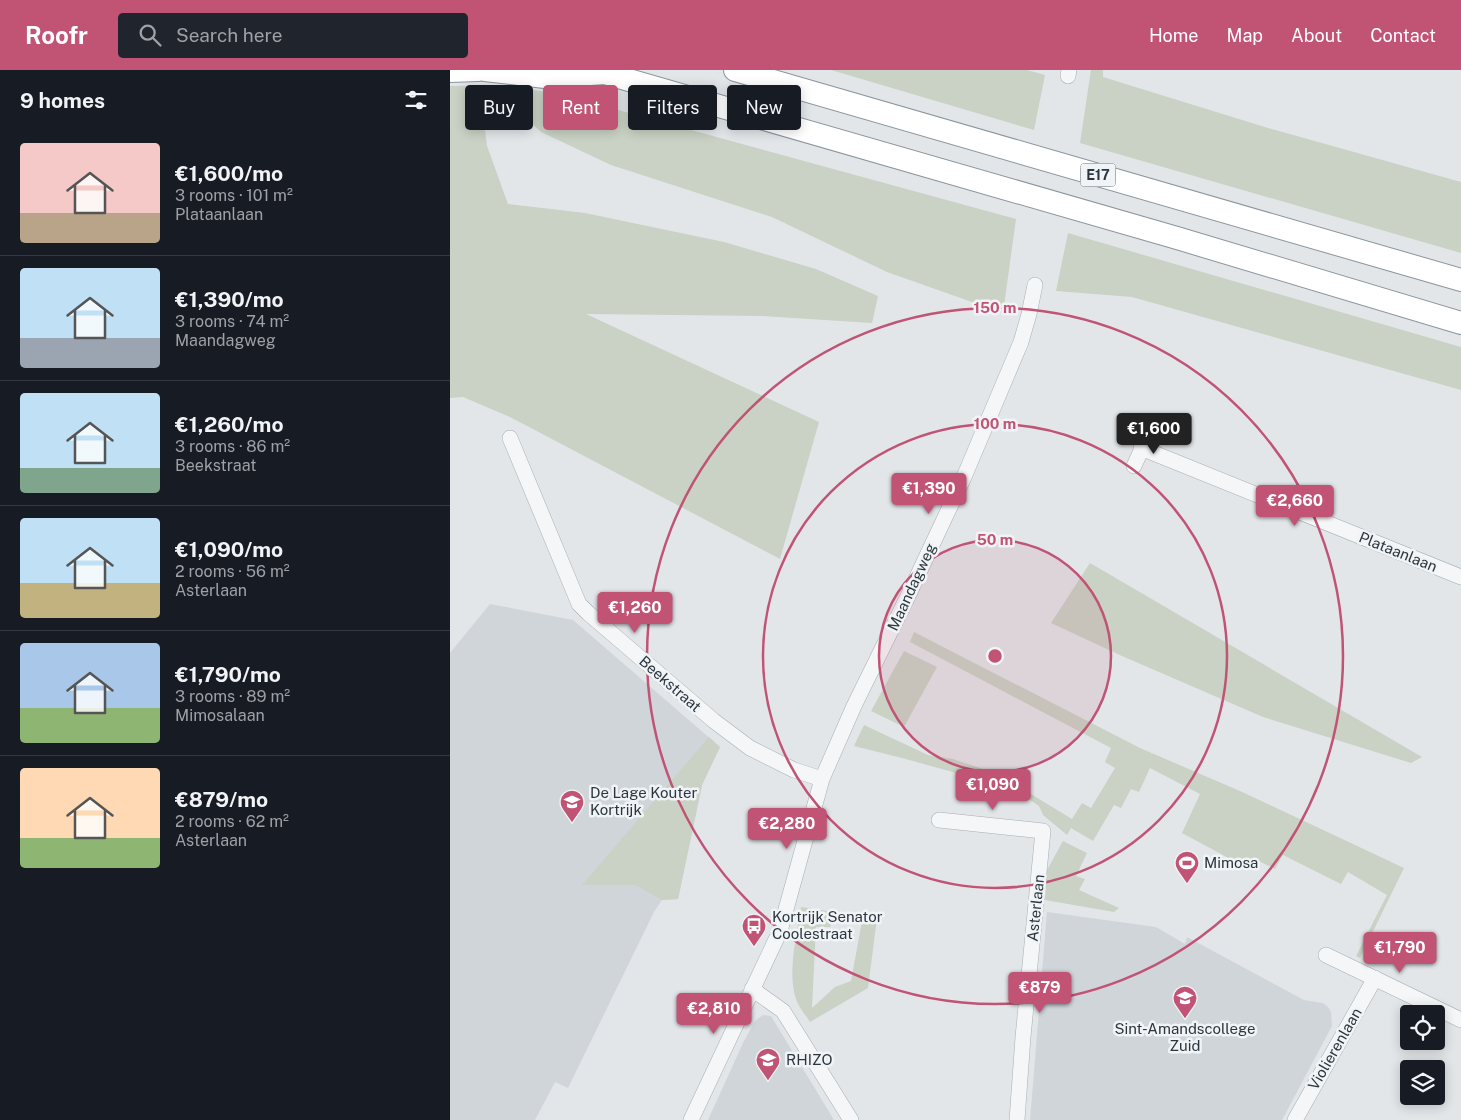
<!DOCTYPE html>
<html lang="en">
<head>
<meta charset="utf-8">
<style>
	:root { --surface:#171b24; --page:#20242c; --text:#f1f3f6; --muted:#9ea1a6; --line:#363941; --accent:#c15375 }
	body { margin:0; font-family:"Public Sans",sans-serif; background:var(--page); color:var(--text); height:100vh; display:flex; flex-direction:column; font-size:19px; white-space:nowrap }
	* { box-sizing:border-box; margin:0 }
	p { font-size:16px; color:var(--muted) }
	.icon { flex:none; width:28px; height:28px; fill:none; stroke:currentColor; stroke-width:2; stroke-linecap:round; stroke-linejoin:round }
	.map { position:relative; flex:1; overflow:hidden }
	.sheet { display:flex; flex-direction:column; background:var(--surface); width:450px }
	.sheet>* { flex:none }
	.guide { position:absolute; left:15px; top:15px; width:475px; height:45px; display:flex; gap:10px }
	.tools { position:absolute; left:950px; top:935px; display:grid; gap:10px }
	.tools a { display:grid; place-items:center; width:45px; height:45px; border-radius:5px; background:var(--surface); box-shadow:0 2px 12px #0003; font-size:25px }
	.price { position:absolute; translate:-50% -42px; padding:0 11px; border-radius:5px; background:var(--accent); color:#fff; font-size:16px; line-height:32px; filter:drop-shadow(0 1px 2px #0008) }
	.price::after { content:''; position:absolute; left:50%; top:30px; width:15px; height:11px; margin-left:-8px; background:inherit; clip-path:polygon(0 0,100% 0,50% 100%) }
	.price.on { background:#222; color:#fff }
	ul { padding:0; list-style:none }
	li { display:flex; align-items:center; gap:15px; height:125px; padding:0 20px }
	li+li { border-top:1px solid var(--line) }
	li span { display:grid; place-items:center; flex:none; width:140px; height:100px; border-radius:5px; color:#555 }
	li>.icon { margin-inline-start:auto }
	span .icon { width:60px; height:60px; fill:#fffc; stroke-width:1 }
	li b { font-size:21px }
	h2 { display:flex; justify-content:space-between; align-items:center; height:60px; padding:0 20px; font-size:21px }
	.pill { padding:0 18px; border-radius:5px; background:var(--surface); box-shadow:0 2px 12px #0003; font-size:18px; line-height:45px }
	.pill.on { background:var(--accent); color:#fff }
	header { display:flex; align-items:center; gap:30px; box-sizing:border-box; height:70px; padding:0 25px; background:var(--accent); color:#fff }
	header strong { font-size:24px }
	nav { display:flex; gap:28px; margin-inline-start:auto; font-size:18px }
	.search { width:350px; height:45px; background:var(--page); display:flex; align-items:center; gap:12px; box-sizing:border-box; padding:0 18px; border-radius:5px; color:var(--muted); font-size:19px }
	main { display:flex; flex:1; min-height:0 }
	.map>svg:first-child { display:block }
</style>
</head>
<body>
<header>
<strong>Roofr</strong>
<div class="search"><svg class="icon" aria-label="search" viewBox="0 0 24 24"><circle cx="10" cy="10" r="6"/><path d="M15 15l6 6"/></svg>Search here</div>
<nav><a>Home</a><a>Map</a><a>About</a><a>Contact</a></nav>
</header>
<main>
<section class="sheet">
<h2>9 homes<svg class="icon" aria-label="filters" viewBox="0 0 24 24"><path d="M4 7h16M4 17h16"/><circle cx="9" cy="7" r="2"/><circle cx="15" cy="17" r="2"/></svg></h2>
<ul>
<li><span style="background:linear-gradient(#f6c9c9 70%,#b9a48a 0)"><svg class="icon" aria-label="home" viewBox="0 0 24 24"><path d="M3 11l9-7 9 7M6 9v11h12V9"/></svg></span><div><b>€1,600/mo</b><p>3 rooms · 101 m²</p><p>Plataanlaan</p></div></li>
<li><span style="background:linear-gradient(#bfe0f5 70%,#9aa5b1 0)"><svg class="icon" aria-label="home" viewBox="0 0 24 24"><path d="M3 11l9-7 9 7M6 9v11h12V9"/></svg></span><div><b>€1,390/mo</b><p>3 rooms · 74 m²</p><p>Maandagweg</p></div></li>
<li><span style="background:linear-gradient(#bfe0f5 75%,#7fa58c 0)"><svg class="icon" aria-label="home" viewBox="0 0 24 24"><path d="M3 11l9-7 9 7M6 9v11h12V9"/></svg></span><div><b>€1,260/mo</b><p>3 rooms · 86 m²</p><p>Beekstraat</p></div></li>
<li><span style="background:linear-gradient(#bfe0f5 65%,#c2b280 0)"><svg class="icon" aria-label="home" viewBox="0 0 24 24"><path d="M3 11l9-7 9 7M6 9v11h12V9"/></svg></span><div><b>€1,090/mo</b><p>2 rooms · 56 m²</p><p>Asterlaan</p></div></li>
<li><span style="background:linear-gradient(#a9c7e8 65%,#8fb573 0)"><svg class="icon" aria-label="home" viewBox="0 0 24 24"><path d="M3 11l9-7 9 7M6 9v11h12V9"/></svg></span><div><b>€1,790/mo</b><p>3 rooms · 89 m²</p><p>Mimosalaan</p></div></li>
<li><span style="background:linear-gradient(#ffd9b3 70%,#8fb573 0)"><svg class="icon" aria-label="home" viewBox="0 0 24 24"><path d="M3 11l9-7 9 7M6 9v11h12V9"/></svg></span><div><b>€879/mo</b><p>2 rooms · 62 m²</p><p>Asterlaan</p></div></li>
</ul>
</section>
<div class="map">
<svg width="1011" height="1050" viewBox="0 0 1011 1050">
	<rect width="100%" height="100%" fill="#e2e6e9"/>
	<path fill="#d0d5da" d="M 40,534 L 123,550 L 270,677 L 252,715 L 228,829 L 212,830 L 204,842 L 118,1018 L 105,1012 L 85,1050 L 0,1050 L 0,583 Z
		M 597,842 L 706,857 L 735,874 L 737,867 L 854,930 L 873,933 L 878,937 L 881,942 L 882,956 L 832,1050 L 580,1050 Z
		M 313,945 L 321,946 L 384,1050 L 258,1050 L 293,973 L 305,951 Z"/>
	<path fill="#c9d2c4" d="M 381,0 L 577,0 L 595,5 L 584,60 Z
		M 641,0 L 653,0 L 653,7 L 818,58 L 1011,112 L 1011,183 L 630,73 Z
		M 51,15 L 103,23 L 150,35 L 566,149 L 553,243 L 437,202 L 322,147 L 161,95 L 91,62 L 78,50 L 83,36 L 54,31 L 32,36 L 37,76 L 58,134 L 135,143 L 274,172 L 366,199 L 428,226 L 422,253 L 312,246 L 136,244 L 369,352 L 330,489 L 60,347 L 13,327 L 0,328 L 0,16 Z
		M 618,163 L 1011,277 L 1011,320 L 682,227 L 606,221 Z
		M 640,493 L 972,687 L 961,693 L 813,647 L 672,586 L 601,553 Z
		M 464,562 L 690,678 L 790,721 L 954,798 L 910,888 L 906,886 L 937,825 L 898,802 L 891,814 L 833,785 L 825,799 L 805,789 L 799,799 L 732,763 L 750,724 L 700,698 L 689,722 L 681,719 L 671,738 L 664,735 L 643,771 L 621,758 L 617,765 L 593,745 L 589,736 L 576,727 L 517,706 L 452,688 L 404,676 L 414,655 L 478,685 L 503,689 L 536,700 L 566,715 L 622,749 L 632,733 L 641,738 L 665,698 L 655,692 L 661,678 L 460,572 Z
		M 454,581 L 487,597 L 454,657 L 421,641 Z
		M 259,667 L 270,677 L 252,715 L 228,829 L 212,830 L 185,815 L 132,815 Z
		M 613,771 L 637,783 L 626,806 L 635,809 L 629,820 L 669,838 L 664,842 L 595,830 L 597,800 Z
		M 351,837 L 384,842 L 380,857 L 366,857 L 362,938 L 385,917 L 401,911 L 413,846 L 427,848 L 418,918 L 360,952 C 356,945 349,938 346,929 C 337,903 347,864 351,837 Z"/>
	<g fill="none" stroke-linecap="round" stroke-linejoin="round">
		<defs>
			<path id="minor" d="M 618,6 L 619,0
				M 60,368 L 129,534 L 138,543 L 264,651 L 300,678 L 344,700 L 372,709
				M 691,378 L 1011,507
				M 684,396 L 699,363
				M 489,750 L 593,761 L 573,967 L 567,1050
				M 876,885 L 1011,950
				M 302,919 L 333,941 L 401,1050
				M 241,1050 L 330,861 L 372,709 L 404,636 L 457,528 L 514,407 L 571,272 L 579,244 L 585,215
				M 845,1050 L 925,908"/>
			<path id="highway" d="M 35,0 L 95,7 L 155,3
				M 144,0 L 727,168 L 1011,253
				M 285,0 L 1011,210
				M 0,1 L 28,0"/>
		</defs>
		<use href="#minor" stroke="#a7aeb3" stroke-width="16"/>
		<use href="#highway" stroke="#8a959e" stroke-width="24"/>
		<use href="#minor" stroke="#f4f6f7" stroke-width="15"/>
		<use href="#highway" stroke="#fff" stroke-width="22"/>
	</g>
	<circle cx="545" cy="586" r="116" fill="#c15375" fill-opacity=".12"/>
	<g fill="none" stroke="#c15375" stroke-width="2.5">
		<circle cx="545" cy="586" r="116"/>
		<circle cx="545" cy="586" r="232"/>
		<circle cx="545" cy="586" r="348"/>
	</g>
	<defs>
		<symbol id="school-pin" viewBox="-11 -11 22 30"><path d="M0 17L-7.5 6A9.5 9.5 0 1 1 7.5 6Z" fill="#c15375" stroke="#f1f4f6"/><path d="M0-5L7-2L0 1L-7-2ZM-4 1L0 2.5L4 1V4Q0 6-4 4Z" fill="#fff"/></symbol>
		<symbol id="stadium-pin" viewBox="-11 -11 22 30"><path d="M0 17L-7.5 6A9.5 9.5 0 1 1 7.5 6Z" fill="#c15375" stroke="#f1f4f6"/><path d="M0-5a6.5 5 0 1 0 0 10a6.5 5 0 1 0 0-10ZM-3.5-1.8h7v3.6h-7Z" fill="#fff"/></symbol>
		<symbol id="bus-pin" viewBox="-11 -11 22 30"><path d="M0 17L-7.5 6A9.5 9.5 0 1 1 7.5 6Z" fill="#c15375" stroke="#f1f4f6"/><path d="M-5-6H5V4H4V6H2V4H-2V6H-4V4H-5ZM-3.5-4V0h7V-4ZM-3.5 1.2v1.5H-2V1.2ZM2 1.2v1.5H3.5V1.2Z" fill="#fff"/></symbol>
	</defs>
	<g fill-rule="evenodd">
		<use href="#school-pin" x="108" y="718" width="28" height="38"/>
		<use href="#stadium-pin" x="723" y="779" width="28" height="38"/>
		<use href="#bus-pin" x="290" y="842" width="28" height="38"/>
		<use href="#school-pin" x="721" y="914" width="28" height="38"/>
		<use href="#school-pin" x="304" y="976" width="28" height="38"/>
	</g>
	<g text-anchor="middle" stroke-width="5" stroke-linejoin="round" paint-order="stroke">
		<rect fill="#f1f4f6" stroke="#666f76" stroke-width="1" x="630.5" y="93.5" width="35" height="23" rx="4"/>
		<g font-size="14" font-weight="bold" fill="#2b363f">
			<text x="648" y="110">E17</text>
		</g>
		<g font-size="15" fill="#2b363f" stroke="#f1f4f6">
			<text transform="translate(948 482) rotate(22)" y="5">Plataanlaan</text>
			<text transform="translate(462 517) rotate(-65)" y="5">Maandagweg</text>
			<text transform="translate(220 614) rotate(41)" y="5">Beekstraat</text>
			<text transform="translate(586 838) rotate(-84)" y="5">Asterlaan</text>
			<text transform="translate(885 979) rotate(-60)" y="5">Violierenlaan</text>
		</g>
		<g font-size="15" fill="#2b363f" stroke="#f1f4f6" text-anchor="start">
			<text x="140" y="728">De Lage Kouter<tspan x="140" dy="17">Kortrijk</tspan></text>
			<text x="754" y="798">Mimosa</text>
			<text x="322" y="852">Kortrijk Senator<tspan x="322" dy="17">Coolestraat</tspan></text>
			<text x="735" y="964" text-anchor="middle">Sint-Amandscollege<tspan x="735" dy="17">Zuid</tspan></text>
			<text x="336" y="995">RHIZO</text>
		</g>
	</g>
	<circle cx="545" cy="586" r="8" fill="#c15375" stroke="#f1f4f6" stroke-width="2.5"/>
	<g font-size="15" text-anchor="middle" font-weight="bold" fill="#c15375" stroke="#f1f4f6" stroke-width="5" stroke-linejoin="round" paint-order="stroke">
		<text x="545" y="243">150 m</text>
		<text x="545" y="359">100 m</text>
		<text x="545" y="475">50 m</text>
	</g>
</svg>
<div class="tools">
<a><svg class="icon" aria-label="locate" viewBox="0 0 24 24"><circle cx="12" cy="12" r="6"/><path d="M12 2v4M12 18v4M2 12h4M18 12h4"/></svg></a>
<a><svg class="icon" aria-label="layers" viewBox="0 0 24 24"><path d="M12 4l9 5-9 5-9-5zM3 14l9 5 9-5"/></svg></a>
</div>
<b class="price on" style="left:704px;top:385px">€1,600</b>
<b class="price" style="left:479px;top:445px">€1,390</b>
<b class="price" style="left:845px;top:457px">€2,660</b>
<b class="price" style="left:185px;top:564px">€1,260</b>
<b class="price" style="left:543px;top:741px">€1,090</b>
<b class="price" style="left:337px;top:780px">€2,280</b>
<b class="price" style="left:950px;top:904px">€1,790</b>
<b class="price" style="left:590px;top:944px">€879</b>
<b class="price" style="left:264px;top:965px">€2,810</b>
<div class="guide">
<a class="pill">Buy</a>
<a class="pill on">Rent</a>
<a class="pill">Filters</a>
<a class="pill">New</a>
</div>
</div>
</main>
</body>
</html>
